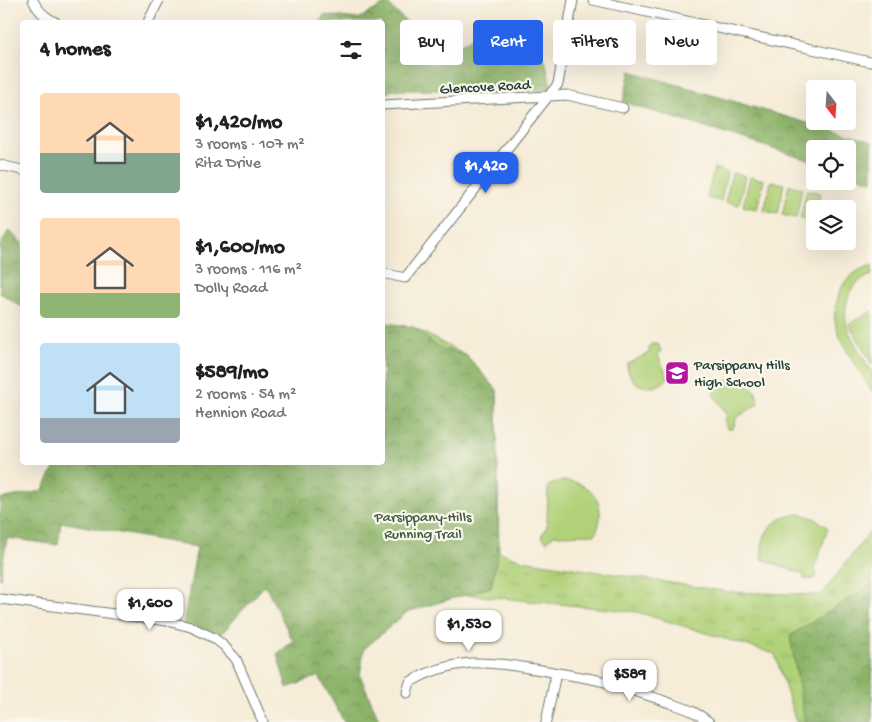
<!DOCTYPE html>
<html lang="en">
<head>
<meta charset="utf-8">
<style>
	:root { --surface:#fff; --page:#f6f6f6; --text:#202124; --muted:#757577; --accent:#2563eb }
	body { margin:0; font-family:"Gochi Hand",sans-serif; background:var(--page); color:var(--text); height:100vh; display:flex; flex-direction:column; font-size:19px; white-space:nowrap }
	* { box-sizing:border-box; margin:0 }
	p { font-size:16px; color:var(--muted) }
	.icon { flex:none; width:28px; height:28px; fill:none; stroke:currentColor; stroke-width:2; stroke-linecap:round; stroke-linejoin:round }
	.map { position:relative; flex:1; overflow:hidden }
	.details { position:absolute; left:20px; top:20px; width:365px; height:445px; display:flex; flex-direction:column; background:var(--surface); border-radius:5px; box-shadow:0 5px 20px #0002 }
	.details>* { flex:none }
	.top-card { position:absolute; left:400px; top:20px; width:396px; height:45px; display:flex; gap:10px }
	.needle { width:32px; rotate:163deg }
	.controls { position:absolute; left:806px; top:80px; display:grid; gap:10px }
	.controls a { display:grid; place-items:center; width:50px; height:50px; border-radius:5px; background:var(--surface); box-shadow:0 5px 20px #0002; font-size:25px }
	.price { position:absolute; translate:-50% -42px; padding:0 11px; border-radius:10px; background:#fff; color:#222; font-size:16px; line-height:32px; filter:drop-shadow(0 1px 2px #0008) }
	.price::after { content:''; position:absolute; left:50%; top:30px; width:15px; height:11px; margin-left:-8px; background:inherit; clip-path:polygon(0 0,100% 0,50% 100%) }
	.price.selected { background:var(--accent); color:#fff }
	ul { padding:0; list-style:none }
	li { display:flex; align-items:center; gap:15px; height:125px; padding:0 20px }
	li span { display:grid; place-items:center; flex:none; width:140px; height:100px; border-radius:5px; color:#555 }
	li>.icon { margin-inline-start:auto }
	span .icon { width:60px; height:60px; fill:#fffc; stroke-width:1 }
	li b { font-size:21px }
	h2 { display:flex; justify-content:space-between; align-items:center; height:60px; padding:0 20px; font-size:21px }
	.tag { padding:0 18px; border-radius:5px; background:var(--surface); box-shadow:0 5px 20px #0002; font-size:18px; line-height:45px }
	.tag.selected { background:var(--accent); color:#fff }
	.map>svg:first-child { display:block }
</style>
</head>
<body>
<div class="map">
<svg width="872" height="722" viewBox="0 0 872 722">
	<defs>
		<pattern id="grass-tufts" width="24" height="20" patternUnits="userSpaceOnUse" patternTransform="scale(1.25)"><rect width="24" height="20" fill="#b1d179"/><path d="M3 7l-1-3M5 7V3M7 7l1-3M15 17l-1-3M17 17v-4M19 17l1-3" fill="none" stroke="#98b469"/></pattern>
		<pattern id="forest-crowns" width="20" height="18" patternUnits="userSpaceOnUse" patternTransform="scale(1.25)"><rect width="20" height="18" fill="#8cb369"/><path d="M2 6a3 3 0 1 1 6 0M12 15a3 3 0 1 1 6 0" fill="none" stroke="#729357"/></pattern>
	</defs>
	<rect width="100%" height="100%" fill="#fbf7ec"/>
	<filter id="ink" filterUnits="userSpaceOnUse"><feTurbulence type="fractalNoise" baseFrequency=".02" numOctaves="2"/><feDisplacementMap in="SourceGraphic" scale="10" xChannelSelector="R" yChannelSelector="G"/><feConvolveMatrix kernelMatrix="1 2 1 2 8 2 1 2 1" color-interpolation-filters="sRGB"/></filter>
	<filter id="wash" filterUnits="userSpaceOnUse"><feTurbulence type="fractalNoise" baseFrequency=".0096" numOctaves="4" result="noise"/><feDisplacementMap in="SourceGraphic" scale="20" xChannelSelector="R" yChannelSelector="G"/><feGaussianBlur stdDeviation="1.12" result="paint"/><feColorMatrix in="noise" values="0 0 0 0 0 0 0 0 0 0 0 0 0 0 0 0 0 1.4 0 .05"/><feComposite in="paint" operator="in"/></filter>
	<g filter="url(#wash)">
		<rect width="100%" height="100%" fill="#f6ecd8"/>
		<path fill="url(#grass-tufts)" stroke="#688756" d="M 383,322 L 413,327 L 467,356 L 497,390 L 499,552 L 522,560 L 730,592 L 821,595 L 872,529 L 872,722 L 796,722 L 775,654 L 637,612 L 471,595 L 393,602 L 382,462 Z"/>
		<path fill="url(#forest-crowns)" stroke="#56784e" d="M 387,3 L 428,43 L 455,48 L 478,33 L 519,45 L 545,59 L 552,90 L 392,90 L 383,95 L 382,22 L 320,22 L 324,15 L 358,19 Z
			M 630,71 L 872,142 L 872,181 L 848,173 L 848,149 L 815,149 L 815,162 L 623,102 Z
			M 9,230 L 22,243 L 22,307 L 0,293 L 0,246 Z
			M 383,325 L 413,327 L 438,347 L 467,356 L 497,390 L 498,552 L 491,587 L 407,612 L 364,649 L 360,675 L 380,722 L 344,722 L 319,676 L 287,688 L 277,654 L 293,641 L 265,585 L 216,640 L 183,625 L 197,547 L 61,522 L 58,545 L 7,538 L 0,579 L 0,499 L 42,491 L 57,463 L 382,462 Z
			M 872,584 L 872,722 L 805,722 L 790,636 Z"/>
		<path fill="#b1d179" stroke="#688756" d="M 714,168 L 727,172 L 721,201 L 707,198 Z
			M 732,173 L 745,176 L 739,205 L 725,202 Z
			M 750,177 L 764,180 L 757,209 L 743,206 Z
			M 771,181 L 784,184 L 778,214 L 764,211 Z
			M 789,185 L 802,188 L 796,218 L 782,215 Z
			M 807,190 L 820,193 L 817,209 L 815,209 L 814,222 L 800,219 Z
			M 872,265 L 872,275 C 861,279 851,286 848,298 C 840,323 852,338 864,359 C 866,364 870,368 872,373 C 872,378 872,387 872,392 C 862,375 837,339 835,321 C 834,313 836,305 838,298 C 843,279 854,271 872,265 Z
			M 872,311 L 872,364 L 849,324 Z
			M 651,344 L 658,344 L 661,351 L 658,355 L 668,378 C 653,395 628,387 627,364 L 649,353 L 649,348 Z
			M 733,379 C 748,379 758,389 758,404 L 736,418 L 735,424 L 732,429 L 727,429 L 725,423 L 727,414 L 713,394 C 718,385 723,381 733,379 Z
			M 560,481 C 591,479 610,506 595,534 L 554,535 L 547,542 L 541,536 L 547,527 L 548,486 Z
			M 800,514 C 811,516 819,520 828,528 L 814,569 L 817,572 L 816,578 L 810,580 L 804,579 L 803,574 L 762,559 C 759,533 774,516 800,514 Z"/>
	</g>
	<g filter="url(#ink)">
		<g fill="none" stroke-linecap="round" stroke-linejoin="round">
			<defs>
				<path id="minor" d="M 33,0 C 37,10 45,17 55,22
					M 593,0 L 870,62
					M 148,22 L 159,0
					M 382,105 L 567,95 L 623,108
					M 0,165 L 22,170
					M 382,273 L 405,278 L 558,84 L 573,0
					M 0,599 L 167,621 L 191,627 L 214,638 L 224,646 L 236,659 L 263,722
					M 407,693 L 410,682 C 429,671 449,665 471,663 C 497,662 522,667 547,671 C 562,674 577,676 592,679 C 617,684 641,693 664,701 C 683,708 693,709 709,722
					M 546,722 L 556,673"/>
			</defs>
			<use href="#minor" stroke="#6a7a6d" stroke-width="11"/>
			<use href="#minor" stroke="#fff" stroke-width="9"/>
		</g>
	</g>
	<defs>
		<symbol id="school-square" viewBox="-11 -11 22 22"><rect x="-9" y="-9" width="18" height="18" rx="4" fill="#b5179e" stroke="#fbf7ec"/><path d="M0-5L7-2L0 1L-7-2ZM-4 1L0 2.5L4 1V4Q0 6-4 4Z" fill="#fff"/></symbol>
	</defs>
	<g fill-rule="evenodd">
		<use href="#school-square" x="663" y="359" width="28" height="28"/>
	</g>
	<g text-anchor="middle" stroke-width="4.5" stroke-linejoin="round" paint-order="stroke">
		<g font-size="15" fill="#1f3d34" stroke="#fbf7ec">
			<text transform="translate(485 86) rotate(-3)" y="5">Glencove Road</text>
		</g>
		<g font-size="15" fill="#1f3d34" stroke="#fbf7ec" text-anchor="start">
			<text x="694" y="369">Parsippany Hills<tspan x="694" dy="17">High School</tspan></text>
		</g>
		<g font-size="15" fill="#3c5b42" stroke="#fbf7ec">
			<text x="423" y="521">Parsippany-Hills<tspan x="423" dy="17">Running Trail</tspan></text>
		</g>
	</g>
</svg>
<div class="controls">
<a><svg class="needle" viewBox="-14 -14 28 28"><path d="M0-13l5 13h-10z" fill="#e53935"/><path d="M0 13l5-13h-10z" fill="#757577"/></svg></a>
<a><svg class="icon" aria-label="locate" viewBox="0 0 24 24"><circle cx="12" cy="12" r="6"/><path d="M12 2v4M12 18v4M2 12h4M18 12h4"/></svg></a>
<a><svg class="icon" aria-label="layers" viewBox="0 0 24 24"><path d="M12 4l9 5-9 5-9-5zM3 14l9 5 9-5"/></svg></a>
</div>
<b class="price selected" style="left:486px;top:194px">$1,420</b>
<b class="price" style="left:150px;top:631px">$1,600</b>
<b class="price" style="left:469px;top:652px">$1,530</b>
<b class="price" style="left:630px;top:702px">$589</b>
<div class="top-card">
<a class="tag">Buy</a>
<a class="tag selected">Rent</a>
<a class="tag">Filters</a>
<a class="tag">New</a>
</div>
<section class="details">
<h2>4 homes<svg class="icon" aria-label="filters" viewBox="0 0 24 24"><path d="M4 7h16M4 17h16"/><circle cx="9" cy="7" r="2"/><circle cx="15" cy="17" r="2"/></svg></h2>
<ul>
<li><span style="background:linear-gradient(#ffd9b3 60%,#7fa58c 0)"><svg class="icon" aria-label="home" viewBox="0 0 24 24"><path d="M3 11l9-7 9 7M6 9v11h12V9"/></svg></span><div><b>$1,420/mo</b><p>3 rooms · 107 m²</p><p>Rita Drive</p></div></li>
<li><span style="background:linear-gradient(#ffd9b3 75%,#8fb573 0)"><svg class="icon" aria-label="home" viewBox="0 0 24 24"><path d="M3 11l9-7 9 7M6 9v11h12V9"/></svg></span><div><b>$1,600/mo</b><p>3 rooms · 116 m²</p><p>Dolly Road</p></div></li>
<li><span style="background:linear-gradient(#bfe0f5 75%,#9aa5b1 0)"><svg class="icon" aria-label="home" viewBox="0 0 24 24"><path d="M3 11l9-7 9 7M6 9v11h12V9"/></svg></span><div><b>$589/mo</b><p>2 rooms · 54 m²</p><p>Hennion Road</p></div></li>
</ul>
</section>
</div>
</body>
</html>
